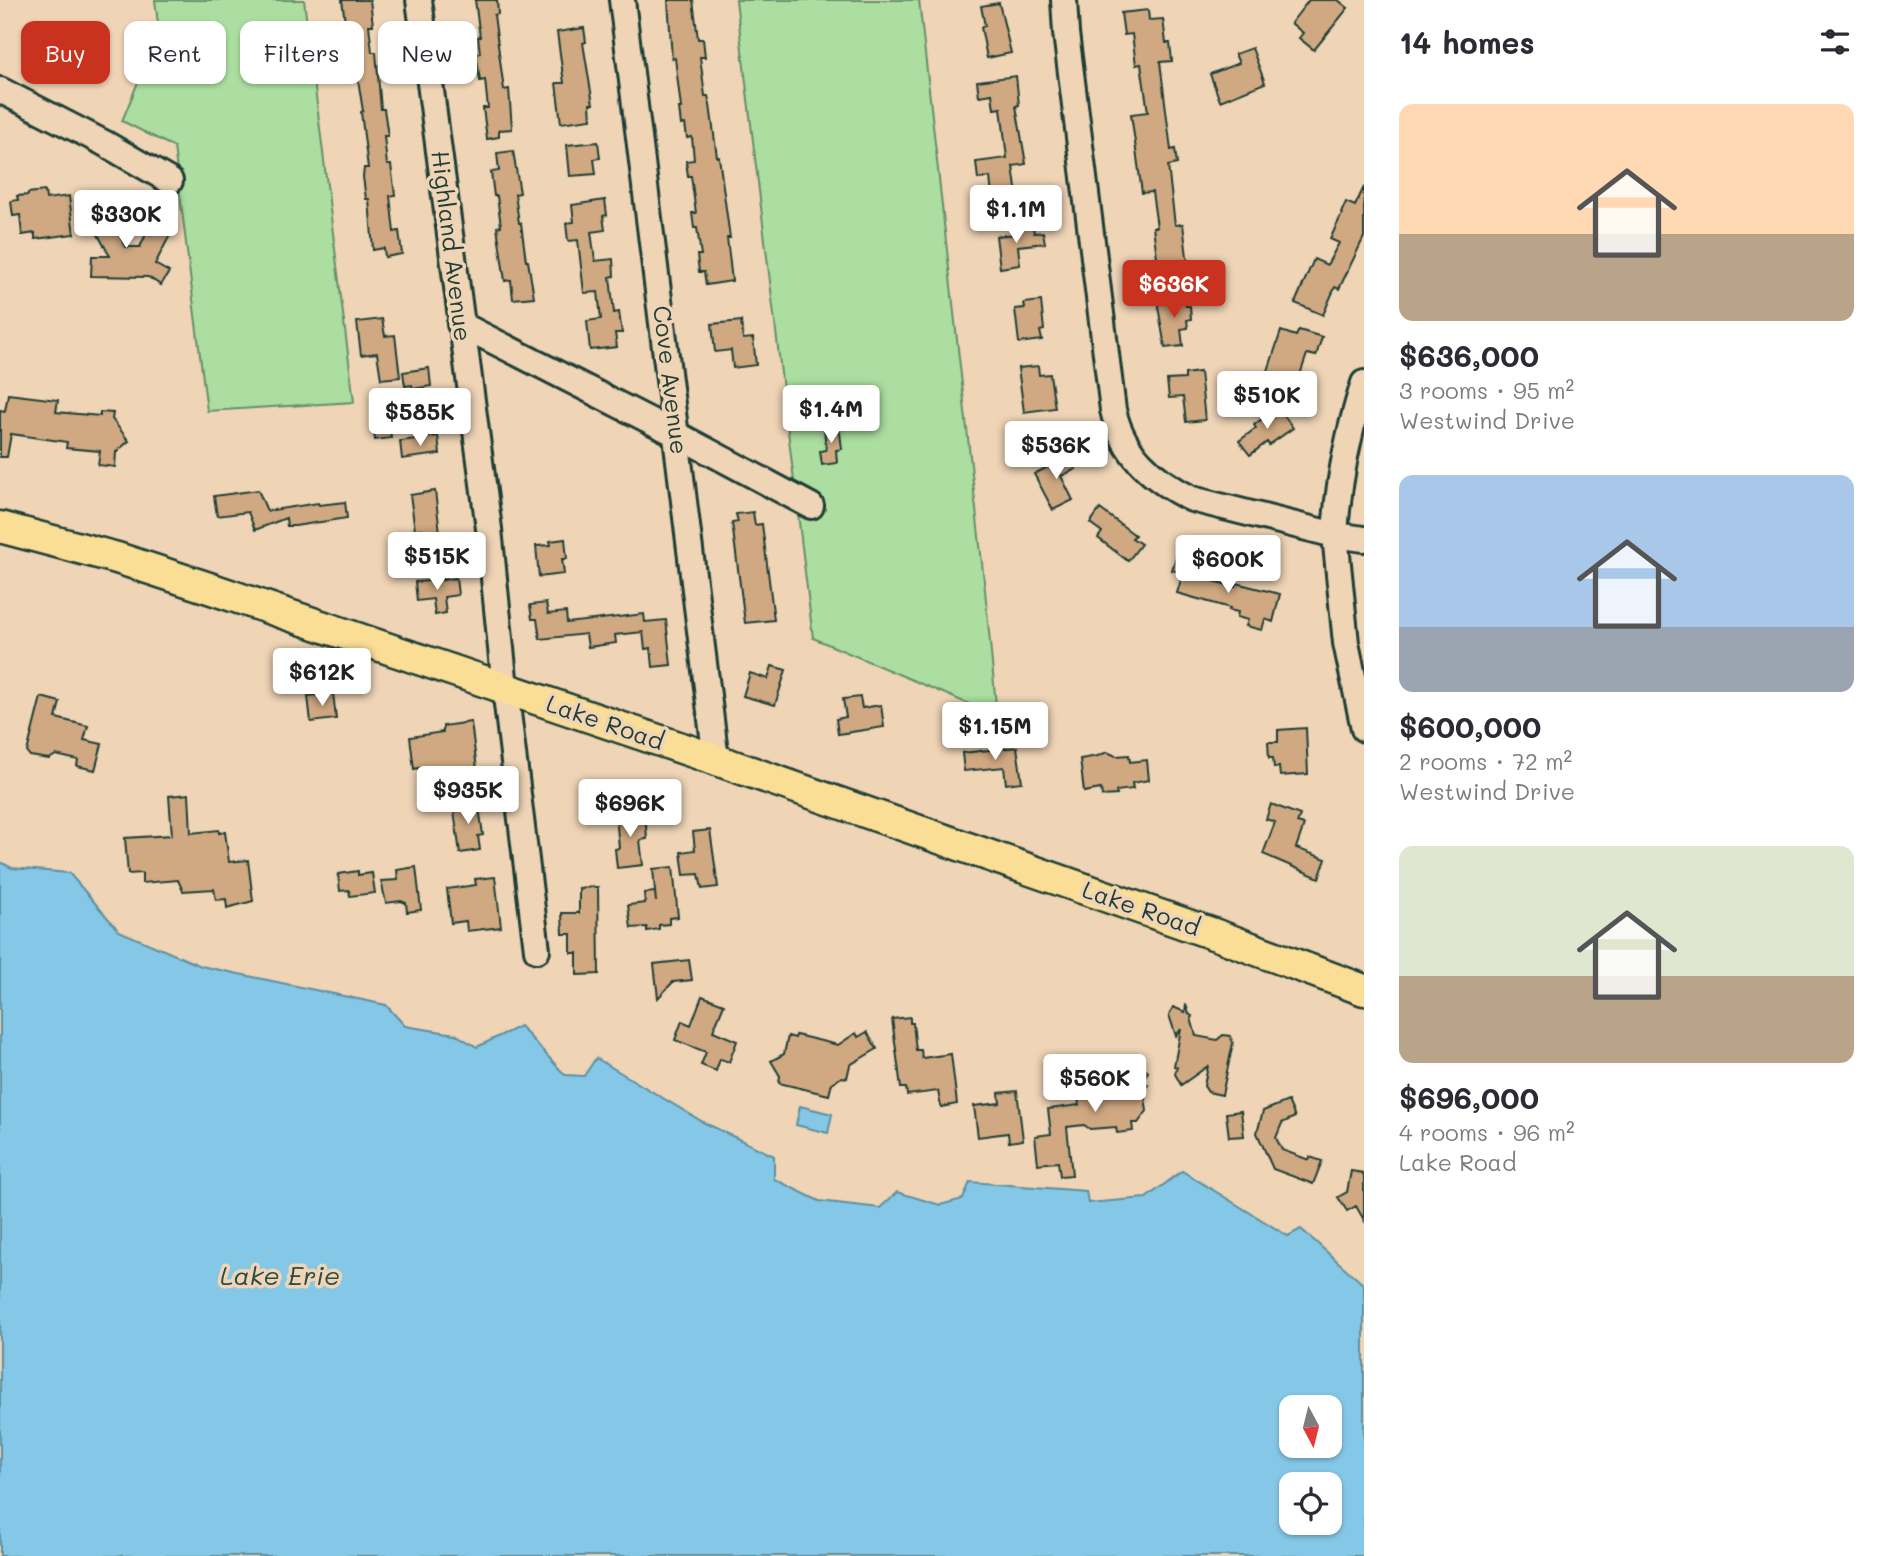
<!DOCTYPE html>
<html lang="en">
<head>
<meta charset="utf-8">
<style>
	:root { --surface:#fff; --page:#f2f2f3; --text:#2b2b33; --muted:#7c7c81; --accent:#c8321e }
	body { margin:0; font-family:Mali,sans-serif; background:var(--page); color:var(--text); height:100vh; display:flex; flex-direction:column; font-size:26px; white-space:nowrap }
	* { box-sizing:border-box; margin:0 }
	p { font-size:23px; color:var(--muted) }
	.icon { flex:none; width:38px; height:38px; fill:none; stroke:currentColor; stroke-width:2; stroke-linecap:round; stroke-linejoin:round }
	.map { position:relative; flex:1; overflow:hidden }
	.details { display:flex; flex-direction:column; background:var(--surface); width:525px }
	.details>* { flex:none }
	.banner { position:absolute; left:21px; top:21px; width:665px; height:63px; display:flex; gap:14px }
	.needle { width:46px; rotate:173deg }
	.tools { position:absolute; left:1279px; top:1395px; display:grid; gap:14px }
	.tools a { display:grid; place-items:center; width:63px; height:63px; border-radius:14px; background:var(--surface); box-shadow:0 2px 5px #0004; font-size:35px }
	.price { position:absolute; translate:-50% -60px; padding:0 16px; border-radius:7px; background:#fff; color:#222; font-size:23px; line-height:46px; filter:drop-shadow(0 2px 4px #0008) }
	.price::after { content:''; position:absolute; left:50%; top:42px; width:21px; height:16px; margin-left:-10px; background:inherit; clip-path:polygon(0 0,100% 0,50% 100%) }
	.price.on { background:var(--accent); color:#fff }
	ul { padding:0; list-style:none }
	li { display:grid; align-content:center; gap:14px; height:371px; padding:0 35px }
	li span { display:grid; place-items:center; height:217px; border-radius:14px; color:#555 }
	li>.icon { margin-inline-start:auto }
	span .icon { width:126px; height:126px; fill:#fffc; stroke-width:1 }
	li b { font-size:30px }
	h2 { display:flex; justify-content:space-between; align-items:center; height:84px; padding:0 35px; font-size:30px }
	.chip { padding:0 24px; border-radius:14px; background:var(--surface); box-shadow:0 2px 5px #0004; font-size:24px; line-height:63px }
	.chip.on { background:var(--accent); color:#fff }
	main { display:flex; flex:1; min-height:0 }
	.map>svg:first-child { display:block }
</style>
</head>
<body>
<main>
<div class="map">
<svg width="1364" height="1556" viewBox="0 0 1364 1556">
	<rect width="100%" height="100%" fill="#efd4b6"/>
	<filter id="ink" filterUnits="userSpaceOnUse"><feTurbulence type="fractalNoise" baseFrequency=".0143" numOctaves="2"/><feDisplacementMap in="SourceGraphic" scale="14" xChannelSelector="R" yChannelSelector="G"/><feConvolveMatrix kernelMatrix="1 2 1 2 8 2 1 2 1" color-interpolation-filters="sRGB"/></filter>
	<g filter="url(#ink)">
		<path fill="#abdea0" stroke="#658e6a" stroke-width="2" d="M 155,0 L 304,0 L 354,402 L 207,411 L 174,147 L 122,121 L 159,31 Z
			M 736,0 L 919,0 L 985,590 L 997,716 L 813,638 Z"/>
		<path fill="#85c7e6" stroke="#5c909f" stroke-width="2" fill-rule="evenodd" d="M 0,862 L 12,868 L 69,873 L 119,931 L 201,966 L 386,1005 L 405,1026 L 455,1034 L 477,1047 L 520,1026 L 565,1075 L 584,1076 L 596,1058 L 703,1122 L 774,1156 L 774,1179 L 819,1201 L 880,1208 L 897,1192 L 940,1205 L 963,1199 L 970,1182 L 1086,1191 L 1088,1203 L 1146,1198 L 1182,1171 L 1288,1236 L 1301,1229 L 1364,1285 L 1364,1556 L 0,1556 ZM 1292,1407 L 1330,1407 L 1330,1446 L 1292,1446 ZM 1292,1484 L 1330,1484 L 1330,1522 L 1292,1522 Z
			M 800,1106 L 832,1114 L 828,1133 L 796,1125 Z"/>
		<path fill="#d0a982" stroke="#1f3d34" stroke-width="2" d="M 342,0 L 370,0 L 373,25 L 369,25 L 372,52 L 376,52 L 381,109 L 384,109 L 388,136 L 384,136 L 387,165 L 391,165 L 395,195 L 390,196 L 394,232 L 399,231 L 402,254 L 385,257 L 384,248 L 373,250 L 369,199 L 366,199 L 363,177 L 364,168 L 368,168 L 361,112 L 363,111 L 352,42 L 348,43 Z
			M 475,0 L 497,0 L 498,14 L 494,15 L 504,90 L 509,89 L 512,129 L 499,130 L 499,137 L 487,139 L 483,108 L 488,108 L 485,80 L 480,81 L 476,54 L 480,53 L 478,37 L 480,37 Z
			M 668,0 L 693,0 L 698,39 L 703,39 L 705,57 L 700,57 L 705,96 L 708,96 L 710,105 L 717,157 L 719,157 L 730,238 L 727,238 L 732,281 L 706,285 L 704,272 L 699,272 L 697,255 L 701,255 L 697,228 L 694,228 L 692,213 L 696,213 L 691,176 L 688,176 L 686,161 L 694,160 L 692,137 L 687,138 L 685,124 L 681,125 L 679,108 L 681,108 L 675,58 L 672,59 Z
			M 1309,0 L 1338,0 L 1348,8 L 1314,50 L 1299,38 L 1303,33 L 1291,23 Z
			M 999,3 L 1011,53 L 987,58 L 981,27 L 985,26 L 981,6 Z
			M 1148,10 L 1149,20 L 1163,19 L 1166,43 L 1170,43 L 1172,61 L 1160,62 L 1171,150 L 1175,149 L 1177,164 L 1168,166 L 1175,225 L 1183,224 L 1189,273 L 1154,276 L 1152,258 L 1157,257 L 1153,227 L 1157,227 L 1152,192 L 1142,193 L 1131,114 L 1148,112 L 1141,64 L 1136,65 L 1132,34 L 1124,35 L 1121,13 Z
			M 584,28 L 586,42 L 583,43 L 593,104 L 590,104 L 591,119 L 561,123 L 556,83 L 564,83 L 557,32 Z
			M 1252,48 L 1265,83 L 1220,101 L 1210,74 L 1239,63 L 1235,54 Z
			M 1016,76 L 1019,105 L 1016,106 L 1026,164 L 1013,166 L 1018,203 L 993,206 L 990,177 L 978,179 L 976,162 L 1007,158 L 1001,108 L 994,109 L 992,94 L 979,96 L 977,81 Z
			M 598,142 L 600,158 L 594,159 L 596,174 L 570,176 L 567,145 Z
			M 513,151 L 520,193 L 515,194 L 519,223 L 521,223 L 526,261 L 528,261 L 534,297 L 513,299 L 511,280 L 505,281 L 497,227 L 501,226 L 497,196 L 494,196 L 491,172 L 499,171 L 497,153 Z
			M 1364,187 L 1364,237 L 1339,289 L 1335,287 L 1323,315 L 1295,303 L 1314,259 L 1327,265 L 1339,243 L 1330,239 L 1342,214 L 1341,213 L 1346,202 L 1355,206 Z
			M 45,191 L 46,199 L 69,196 L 74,234 L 35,239 L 35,233 L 22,235 L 20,215 L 13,216 L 11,201 L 18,200 L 17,196 L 28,195 L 28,193 Z
			M 605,200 L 607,215 L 603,216 L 605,230 L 591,232 L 595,261 L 613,259 L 614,276 L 610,277 L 614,313 L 619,312 L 622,333 L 615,333 L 617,347 L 590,350 L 587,321 L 601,319 L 598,292 L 584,293 L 578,240 L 568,241 L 566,223 L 574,222 L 572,205 Z
			M 101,202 L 104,208 L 106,206 L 125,247 L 140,247 L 147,232 L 152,234 L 155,227 L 170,235 L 155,264 L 169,272 L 161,285 L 148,277 L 91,276 L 92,256 L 110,256 L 84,210 Z
			M 1033,226 L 1034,233 L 1043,232 L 1045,243 L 1018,246 L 1020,265 L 1000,268 L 996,236 L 1016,234 L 1015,228 Z
			M 1185,297 L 1186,306 L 1190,306 L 1191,319 L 1187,320 L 1188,328 L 1181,329 L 1183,346 L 1165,348 L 1157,300 Z
			M 1041,301 L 1044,330 L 1040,331 L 1042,340 L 1019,343 L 1015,309 L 1025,308 L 1024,303 Z
			M 382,319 L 385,336 L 395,335 L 400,377 L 381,379 L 377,353 L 361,355 L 357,322 Z
			M 741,321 L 743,339 L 753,338 L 756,365 L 733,368 L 731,350 L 715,352 L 712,324 Z
			M 1299,330 L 1322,337 L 1316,356 L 1307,354 L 1297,384 L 1267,374 L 1281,331 L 1296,336 Z
			M 1038,366 L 1039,375 L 1050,374 L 1055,408 L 1024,412 L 1018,368 Z
			M 429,368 L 431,386 L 413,389 L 412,385 L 405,386 L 403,372 Z
			M 1200,372 L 1205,420 L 1186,422 L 1183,397 L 1169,398 L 1167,380 L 1185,379 L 1185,374 Z
			M 8,394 L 58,400 L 56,412 L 100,416 L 100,412 L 113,413 L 112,419 L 129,441 L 116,452 L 115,467 L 98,465 L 100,451 L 66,448 L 67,442 L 11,434 L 7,457 L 0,457 L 0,410 L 5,411 Z
			M 1278,407 L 1293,428 L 1269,445 L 1267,442 L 1250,455 L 1239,441 L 1256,428 L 1254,425 Z
			M 389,421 L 391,438 L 375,440 L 373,423 Z
			M 839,425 L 842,449 L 836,450 L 837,463 L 822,465 L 820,451 L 826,450 L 824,427 Z
			M 438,436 L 440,454 L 402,459 L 400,441 Z
			M 1068,452 L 1076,469 L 1061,476 L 1073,500 L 1053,510 L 1034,474 L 1052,465 L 1050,461 Z
			M 258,490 L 267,511 L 318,503 L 319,505 L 345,502 L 347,518 L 295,526 L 287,526 L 286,518 L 255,530 L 248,512 L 217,516 L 214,496 Z
			M 435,491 L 441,541 L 423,543 L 422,529 L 415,530 L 410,495 Z
			M 1100,509 L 1135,535 L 1132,538 L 1141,544 L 1128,561 L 1098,538 L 1102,532 L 1090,523 Z
			M 753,512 L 755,525 L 762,524 L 774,620 L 745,623 L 732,523 L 738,522 L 736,514 Z
			M 565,539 L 567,559 L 562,559 L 564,574 L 539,577 L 536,546 L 551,545 L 550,541 Z
			M 1177,554 L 1196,560 L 1192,575 L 1235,587 L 1236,583 L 1280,594 L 1273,622 L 1265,619 L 1262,630 L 1246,626 L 1248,620 L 1237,617 L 1238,612 L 1229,610 L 1230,608 L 1177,593 L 1183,573 L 1172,570 Z
			M 441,574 L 442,580 L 456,578 L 458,595 L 444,597 L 446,613 L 435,615 L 433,599 L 417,601 L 415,582 L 430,581 L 429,576 Z
			M 546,603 L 548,614 L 566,612 L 567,623 L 644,614 L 645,622 L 666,620 L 671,665 L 653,667 L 651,648 L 645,649 L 643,632 L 615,635 L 616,643 L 588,647 L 586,634 L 540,639 L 537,619 L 532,619 L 530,605 Z
			M 312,666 L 314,683 L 298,685 L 295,669 Z
			M 772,666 L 786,670 L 775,705 L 743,696 L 750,673 L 768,679 Z
			M 333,693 L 336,719 L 311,722 L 308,696 Z
			M 41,697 L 60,702 L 56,718 L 88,726 L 84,740 L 102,744 L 95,770 L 77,766 L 78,760 L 56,755 L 49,759 L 30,756 L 27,752 Z
			M 860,697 L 862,708 L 881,705 L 884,727 L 838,734 L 836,719 L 846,717 L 843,699 Z
			M 471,722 L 477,769 L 439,774 L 443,797 L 430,799 L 425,767 L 414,769 L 410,737 L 443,732 L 443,726 Z
			M 1306,728 L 1308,774 L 1280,776 L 1279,767 L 1274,768 L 1273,758 L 1269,758 L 1268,742 L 1278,742 L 1278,730 Z
			M 1017,747 L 1022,782 L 1006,784 L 1004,767 L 964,771 L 962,753 Z
			M 1107,752 L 1116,756 L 1129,755 L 1130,762 L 1147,760 L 1149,780 L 1132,783 L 1133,789 L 1116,791 L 1117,795 L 1102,796 L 1101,789 L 1084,792 L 1080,759 L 1098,756 Z
			M 189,794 L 191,833 L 219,830 L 219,833 L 225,832 L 229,862 L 248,860 L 253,901 L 227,908 L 226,899 L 216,900 L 214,889 L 183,891 L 178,880 L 142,883 L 142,873 L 128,874 L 125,838 L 172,835 L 169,796 Z
			M 478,800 L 483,835 L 478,836 L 480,850 L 460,853 L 453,804 Z
			M 1271,804 L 1300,815 L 1297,823 L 1304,825 L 1296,848 L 1326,859 L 1319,878 L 1263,854 L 1275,822 L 1266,819 Z
			M 645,812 L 647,839 L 640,840 L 643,865 L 617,868 L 615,849 L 619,848 L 616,815 Z
			M 710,830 L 718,887 L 702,889 L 699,874 L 684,875 L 681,852 L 695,850 L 693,832 Z
			M 416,867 L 421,910 L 407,912 L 406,903 L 401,901 L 386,903 L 381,881 L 398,880 L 397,870 Z
			M 673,867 L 678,917 L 669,918 L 669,924 L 659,925 L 659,929 L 647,931 L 647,927 L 631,928 L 628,905 L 645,903 L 644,893 L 655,892 L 656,902 L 653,869 Z
			M 358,871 L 358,875 L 372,873 L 375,893 L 350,896 L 349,890 L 340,891 L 338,874 Z
			M 495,877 L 501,927 L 467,931 L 466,921 L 451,923 L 447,889 L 476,885 L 475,879 Z
			M 598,887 L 599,974 L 577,975 L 577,953 L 571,953 L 571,934 L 563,934 L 562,913 L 579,913 L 579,888 Z
			M 689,960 L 692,980 L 673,982 L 658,998 L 654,964 Z
			M 702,996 L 724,1004 L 713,1031 L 737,1041 L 729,1062 L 720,1059 L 716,1071 L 701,1065 L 706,1052 L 675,1040 L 682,1021 L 691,1025 Z
			M 1186,1004 L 1189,1014 L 1192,1016 L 1191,1018 L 1196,1036 L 1217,1040 L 1223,1035 L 1230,1036 L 1233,1043 L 1222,1095 L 1208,1092 L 1204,1086 L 1208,1066 L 1181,1085 L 1175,1074 L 1177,1067 L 1174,1066 L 1181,1029 L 1176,1036 L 1169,1015 L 1173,1007 L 1185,1012 Z
			M 910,1017 L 910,1023 L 913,1023 L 916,1050 L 921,1050 L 922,1058 L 951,1054 L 957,1104 L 941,1107 L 938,1091 L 907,1095 L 906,1088 L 901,1088 L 892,1019 Z
			M 867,1032 L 877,1049 L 850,1065 L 847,1078 L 842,1077 L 832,1083 L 829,1095 L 779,1083 L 780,1076 L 771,1061 L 784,1054 L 788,1036 L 795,1038 L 796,1035 L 838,1045 L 856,1033 L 858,1037 Z
			M 1133,1060 L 1148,1072 L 1142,1080 L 1148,1085 L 1144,1091 L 1147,1111 L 1138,1123 L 1132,1123 L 1133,1131 L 1117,1133 L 1116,1127 L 1090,1129 L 1084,1125 L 1067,1127 L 1072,1175 L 1060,1176 L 1058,1162 L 1038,1164 L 1035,1136 L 1051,1134 L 1048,1109 L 1079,1105 L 1077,1087 L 1108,1083 L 1122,1065 L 1126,1068 Z
			M 1017,1091 L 1023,1140 L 1009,1142 L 1008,1133 L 978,1137 L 974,1106 L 1000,1103 L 999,1093 Z
			M 1288,1101 L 1295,1117 L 1282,1123 L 1276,1138 L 1282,1150 L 1309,1160 L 1310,1157 L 1322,1161 L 1313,1184 L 1273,1169 L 1257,1133 L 1263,1111 Z
			M 1241,1111 L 1244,1136 L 1229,1137 L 1226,1113 Z
			M 1351,1171 L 1363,1173 L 1364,1177 L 1364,1220 L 1356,1206 L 1347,1211 L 1338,1197 L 1347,1192 Z"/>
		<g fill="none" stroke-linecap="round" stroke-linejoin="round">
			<defs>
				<path id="minor" d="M 419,0 L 489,529 L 505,688 L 537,950
					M 622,0 L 716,760
					M 1064,0 L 1066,33 L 1113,410 C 1123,454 1153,480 1192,499 L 1335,535 L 1346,643 L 1364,729
					M 0,90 L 104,143 L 170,181
					M 460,324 L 676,434 L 811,506
					M 1364,383 C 1348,433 1338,483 1335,535 L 1364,539"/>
				<path id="major" d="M 0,527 L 117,558 L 212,589 L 711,758 L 1222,937 L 1364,990"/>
			</defs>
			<use href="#minor" stroke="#1f3d34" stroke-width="30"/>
			<use href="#major" stroke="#1f3d34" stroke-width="35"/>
			<use href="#minor" stroke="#efd4b6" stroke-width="24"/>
			<use href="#major" stroke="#fbde96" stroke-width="30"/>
		</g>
	</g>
	<g text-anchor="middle" stroke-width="7" stroke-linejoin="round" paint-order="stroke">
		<g font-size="24" fill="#1f3d34" stroke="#efd4b6">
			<text transform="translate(451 246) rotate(83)" y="8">Highland Avenue</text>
			<text transform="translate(670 380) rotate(83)" y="8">Cove Avenue</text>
			<text transform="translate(605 723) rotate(19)" y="8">Lake Road</text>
			<text transform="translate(1141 909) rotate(19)" y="8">Lake Road</text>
		</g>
		<g font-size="26" font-style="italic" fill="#294b46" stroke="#efd4b6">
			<text x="280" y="1285">Lake Erie</text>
		</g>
	</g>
</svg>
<div class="tools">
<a><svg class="needle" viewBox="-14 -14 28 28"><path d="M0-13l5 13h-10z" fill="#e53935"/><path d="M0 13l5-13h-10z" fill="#7c7c81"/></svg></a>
<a><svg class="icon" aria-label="locate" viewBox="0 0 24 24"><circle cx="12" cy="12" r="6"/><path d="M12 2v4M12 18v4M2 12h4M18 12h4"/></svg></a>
</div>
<b class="price" style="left:1016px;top:245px">$1.1M</b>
<b class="price" style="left:126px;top:250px">$330K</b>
<b class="price on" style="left:1174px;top:320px">$636K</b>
<b class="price" style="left:1267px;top:431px">$510K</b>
<b class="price" style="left:831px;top:445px">$1.4M</b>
<b class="price" style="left:420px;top:448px">$585K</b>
<b class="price" style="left:1056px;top:481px">$536K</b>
<b class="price" style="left:437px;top:592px">$515K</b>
<b class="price" style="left:1228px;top:595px">$600K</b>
<b class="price" style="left:322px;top:708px">$612K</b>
<b class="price" style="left:995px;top:762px">$1.15M</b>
<b class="price" style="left:468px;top:826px">$935K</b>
<b class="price" style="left:630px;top:839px">$696K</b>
<b class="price" style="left:1095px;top:1114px">$560K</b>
<div class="banner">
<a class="chip on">Buy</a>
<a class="chip">Rent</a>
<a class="chip">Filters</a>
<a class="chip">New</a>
</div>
</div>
<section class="details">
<h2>14 homes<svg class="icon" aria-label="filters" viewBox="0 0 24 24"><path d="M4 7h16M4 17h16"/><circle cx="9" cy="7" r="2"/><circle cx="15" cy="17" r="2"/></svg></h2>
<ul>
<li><span style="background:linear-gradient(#ffd9b3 60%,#b9a48a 0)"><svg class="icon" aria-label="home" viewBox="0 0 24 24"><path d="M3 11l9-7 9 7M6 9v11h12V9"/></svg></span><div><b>$636,000</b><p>3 rooms · 95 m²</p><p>Westwind Drive</p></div></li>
<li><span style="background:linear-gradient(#a9c7e8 70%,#9aa5b1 0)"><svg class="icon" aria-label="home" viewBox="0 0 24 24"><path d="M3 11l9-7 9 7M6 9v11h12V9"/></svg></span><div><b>$600,000</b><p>2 rooms · 72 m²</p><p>Westwind Drive</p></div></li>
<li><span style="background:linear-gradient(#dfe7d0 60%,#b9a48a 0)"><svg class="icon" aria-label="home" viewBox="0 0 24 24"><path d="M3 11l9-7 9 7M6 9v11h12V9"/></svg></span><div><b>$696,000</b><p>4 rooms · 96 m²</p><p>Lake Road</p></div></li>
</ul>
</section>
</main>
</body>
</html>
